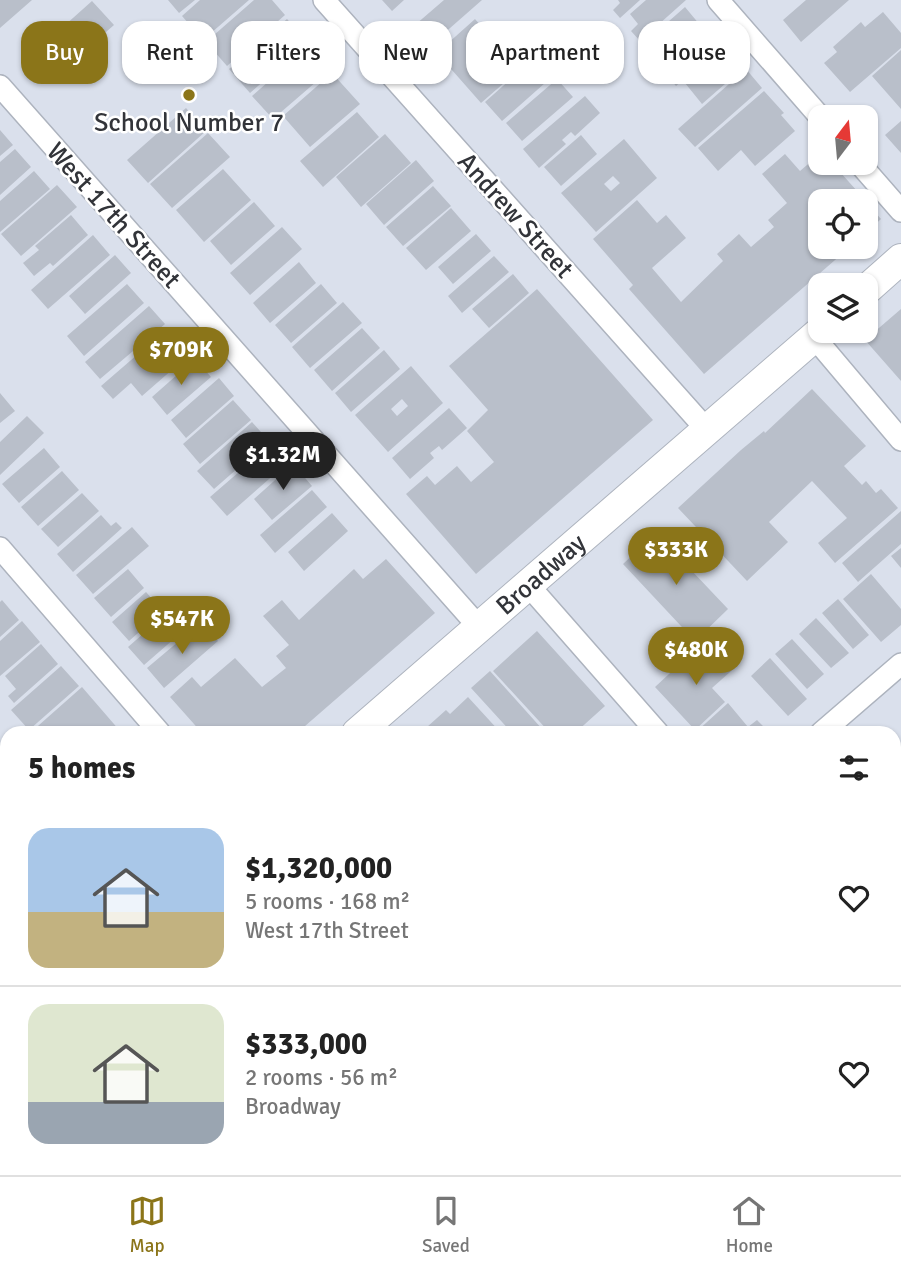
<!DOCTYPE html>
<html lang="en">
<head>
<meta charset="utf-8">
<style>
	:root { --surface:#fff; --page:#f6f6f6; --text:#222; --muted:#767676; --line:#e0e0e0; --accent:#8b7519 }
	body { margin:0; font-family:Signika,sans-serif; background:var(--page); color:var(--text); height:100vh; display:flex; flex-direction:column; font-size:26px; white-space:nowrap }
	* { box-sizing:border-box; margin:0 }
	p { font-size:23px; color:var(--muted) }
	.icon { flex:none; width:38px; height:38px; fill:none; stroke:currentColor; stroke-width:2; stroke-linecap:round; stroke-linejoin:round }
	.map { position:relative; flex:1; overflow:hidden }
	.details { position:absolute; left:0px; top:726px; width:901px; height:450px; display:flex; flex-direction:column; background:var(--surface); border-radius:21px 21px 0 0; box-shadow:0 2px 5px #0004 }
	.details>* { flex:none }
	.hud { position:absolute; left:21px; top:21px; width:859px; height:63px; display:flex; gap:14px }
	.needle { width:46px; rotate:16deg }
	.fabs { position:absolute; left:808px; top:105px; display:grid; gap:14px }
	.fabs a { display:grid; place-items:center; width:70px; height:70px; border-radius:14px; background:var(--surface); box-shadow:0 2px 5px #0004; font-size:35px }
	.price { position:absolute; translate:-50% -60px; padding:0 16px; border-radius:24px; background:var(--accent); color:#fff; font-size:23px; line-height:46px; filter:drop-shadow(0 2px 4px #0008) }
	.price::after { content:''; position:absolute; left:50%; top:42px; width:21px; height:16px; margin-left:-10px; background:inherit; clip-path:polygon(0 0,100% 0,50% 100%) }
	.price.on { background:#222; color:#fff }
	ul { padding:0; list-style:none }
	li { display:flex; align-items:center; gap:21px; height:175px; padding:0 28px }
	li+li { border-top:2px solid var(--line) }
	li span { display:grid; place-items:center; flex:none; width:196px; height:140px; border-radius:21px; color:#555 }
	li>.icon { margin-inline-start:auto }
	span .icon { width:84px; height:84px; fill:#fffc; stroke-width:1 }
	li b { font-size:30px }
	h2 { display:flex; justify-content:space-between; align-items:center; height:84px; padding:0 28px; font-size:30px }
	.tag { padding:0 24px; border-radius:21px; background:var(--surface); box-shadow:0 2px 5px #0004; font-size:24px; line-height:63px }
	.tag.on { background:var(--accent); color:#fff }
	.dock { display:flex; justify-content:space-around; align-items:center; height:98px; border-top:2px solid var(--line); background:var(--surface); font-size:19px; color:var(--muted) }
	.dock a { display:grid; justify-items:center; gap:4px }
	.dock .on { color:var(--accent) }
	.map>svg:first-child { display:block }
</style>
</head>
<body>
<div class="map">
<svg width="901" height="1175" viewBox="0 0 901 1175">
	<rect width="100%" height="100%" fill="#dae0ec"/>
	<path fill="#b9bfca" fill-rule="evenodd" d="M 0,0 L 32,0 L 0,28 Z
		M 168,0 L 195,0 L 179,13 Z
		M 200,0 L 249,0 L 203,40 L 182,16 Z
		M 254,0 L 272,0 L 285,15 L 227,66 L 206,42 Z
		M 382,0 L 404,0 L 392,11 Z
		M 444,0 L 482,0 L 425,50 L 408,31 Z
		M 618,0 L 640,0 L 620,18 L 613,10 L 620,3 Z
		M 646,0 L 686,0 L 640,41 L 631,31 L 638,24 L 630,14 Z
		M 806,0 L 849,0 L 801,42 L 783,20 Z
		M 92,1 L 114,25 L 57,75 L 36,51 Z
		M 685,7 L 700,25 L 658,61 L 643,44 Z
		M 883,12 L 901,33 L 901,48 L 850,92 L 824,63 L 837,52 L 833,47 L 861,22 L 865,27 Z
		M 287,19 L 308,42 L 250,93 L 229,69 Z
		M 475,19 L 494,41 L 499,36 L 506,44 L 494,54 L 500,60 L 509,52 L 518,62 L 509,71 L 513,75 L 481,103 L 437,53 Z
		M 704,28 L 720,47 L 676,86 L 660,67 Z
		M 310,45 L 331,69 L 273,119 L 252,96 Z
		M 723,50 L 741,70 L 702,104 L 685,83 Z
		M 901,50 L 901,109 L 872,76 Z
		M 746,69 L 762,88 L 695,147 L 678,129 Z
		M 520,71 L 529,82 L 537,75 L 545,83 L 502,121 L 485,102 Z
		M 332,73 L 360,104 L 310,147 L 283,116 Z
		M 557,79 L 573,97 L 522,141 L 506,123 Z
		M 764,91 L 784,113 L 781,115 L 795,131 L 755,166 L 741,150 L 718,171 L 698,148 Z
		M 585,96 L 600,113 L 575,136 L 571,132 L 562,140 L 566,144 L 539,168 L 523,149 Z
		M 186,108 L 206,131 L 148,183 L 127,160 Z
		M 357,112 L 379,137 L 323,187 L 300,161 Z
		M 901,121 L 901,153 L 885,135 Z
		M 0,130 L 13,145 L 0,156 Z
		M 208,133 L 230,157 L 172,208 L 150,184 Z
		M 385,134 L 411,163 L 361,207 L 336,177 Z
		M 581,135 L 597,154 L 561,186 L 544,167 Z
		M 624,139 L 657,178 L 596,232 L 561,193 ZM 613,176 L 620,183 L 611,191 L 604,184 Z
		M 15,149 L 31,167 L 0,195 L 0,162 Z
		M 821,153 L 821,163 L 832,163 L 866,201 L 821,201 L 821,247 L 850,247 L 704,374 L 629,289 L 633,285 L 593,239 L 637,200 L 657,223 L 666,215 L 686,238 L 652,268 L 681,302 L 723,261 L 717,254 L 739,234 L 751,247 L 774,227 L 768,220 L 787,203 L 762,174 L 785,154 L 800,171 Z
		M 416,160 L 434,181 L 384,225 L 366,204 Z
		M 223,169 L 251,200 L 204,242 L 176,210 Z
		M 34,171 L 50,189 L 0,232 L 0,201 Z
		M 57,185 L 77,207 L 21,256 L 1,234 Z
		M 433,186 L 451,206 L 403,246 L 386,227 Z
		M 254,202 L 275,226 L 231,265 L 210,241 Z
		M 866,202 L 881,219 L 866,233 Z
		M 451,208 L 471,231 L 426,270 L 406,248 Z
		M 71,215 L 88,235 L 53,266 L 50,263 L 34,276 L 23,263 L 39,250 L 35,246 Z
		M 282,227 L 302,249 L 250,295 L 230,273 Z
		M 476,234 L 491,251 L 453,284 L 438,267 Z
		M 93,235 L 110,255 L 48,309 L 31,290 Z
		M 115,255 L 131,273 L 85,314 L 69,296 Z
		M 494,256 L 509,272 L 462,313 L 448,296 Z
		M 299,262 L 316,283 L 270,323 L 253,303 Z
		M 513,274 L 529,293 L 489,328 L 472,309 Z
		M 127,284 L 144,303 L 84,356 L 67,336 Z
		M 321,284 L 337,303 L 291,343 L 275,325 Z
		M 537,289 L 653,420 L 476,574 L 406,494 L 427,476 L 435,485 L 457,466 L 471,482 L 494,462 L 467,431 L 488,410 L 449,366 Z
		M 343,302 L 362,323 L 310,368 L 292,347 Z
		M 149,306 L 165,324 L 100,379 L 85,362 Z
		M 901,309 L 901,381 L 865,340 Z
		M 362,328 L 380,348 L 332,391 L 314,370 Z
		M 167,329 L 189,355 L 142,396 L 131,383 L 113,399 L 101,386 Z
		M 384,350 L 400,369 L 351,412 L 335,393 Z
		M 195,359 L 211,377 L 167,415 L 152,397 Z
		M 411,366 L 443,403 L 388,452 L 355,415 ZM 402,399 L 408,406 L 397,416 L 391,409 Z
		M 219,378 L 234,396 L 186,438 L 171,420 Z
		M 812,389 L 866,446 L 844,466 L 862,485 L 866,481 L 876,493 L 881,489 L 898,508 L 835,563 L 818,543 L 847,518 L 812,481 L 769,522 L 788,542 L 747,581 L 678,508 L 741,450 L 764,431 L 765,433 Z
		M 0,393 L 15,411 L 0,423 Z
		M 233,400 L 251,420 L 200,464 L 183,444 Z
		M 449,408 L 467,428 L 442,450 L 439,446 L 430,453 L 434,458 L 410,479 L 392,458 Z
		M 27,416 L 44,433 L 0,475 L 0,442 Z
		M 252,422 L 269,441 L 214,489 L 197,471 Z
		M 270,445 L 286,464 L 227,516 L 210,497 Z
		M 44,448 L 60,467 L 19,503 L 2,484 Z
		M 293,464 L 312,486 L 272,520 L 254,499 Z
		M 62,471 L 79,490 L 38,526 L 21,507 Z
		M 312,490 L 327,507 L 275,553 L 260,535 Z
		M 82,493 L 99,511 L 58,547 L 41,529 Z
		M 901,511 L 901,544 L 858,582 L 842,563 Z
		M 332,513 L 348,531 L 304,571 L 288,552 Z
		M 101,515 L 111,526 L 116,522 L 122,528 L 73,572 L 57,554 Z
		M 132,527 L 149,546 L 93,594 L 76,575 Z
		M 656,533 L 728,609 L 695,641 L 623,564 Z
		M 901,548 L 901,568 L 891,556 Z
		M 386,559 L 435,613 L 297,733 L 202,733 L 170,697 L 192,677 L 201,687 L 235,658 L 262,687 L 286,668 L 276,656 L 289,645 L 263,616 L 282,600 L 299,620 L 354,569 L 363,579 Z
		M 128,569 L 144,588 L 111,617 L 94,598 Z
		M 871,574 L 901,609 L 901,625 L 881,642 L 843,599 Z
		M 146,592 L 163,611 L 129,641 L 112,622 Z
		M 838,599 L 869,635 L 853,649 L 822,613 Z
		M 2,600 L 19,620 L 0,637 L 0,602 Z
		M 166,614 L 182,632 L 144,665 L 128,647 Z
		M 816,618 L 849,653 L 831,668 L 799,634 Z
		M 22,621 L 40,642 L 0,676 L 0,641 Z
		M 203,624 L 218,641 L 164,688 L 147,668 L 185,636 L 187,638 Z
		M 537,631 L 605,706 L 575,733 L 550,733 L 493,671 Z
		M 792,639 L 824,674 L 807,689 L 775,654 Z
		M 41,644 L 58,664 L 14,703 L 8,696 L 16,689 L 5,676 Z
		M 697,648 L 712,665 L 727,652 L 739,664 L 712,688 L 725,702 L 695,730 L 655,687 Z
		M 770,658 L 807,699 L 788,716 L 751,676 Z
		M 61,666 L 79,686 L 29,730 L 11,710 Z
		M 490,671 L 543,730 L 539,733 L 512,733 L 471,688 Z
		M 82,687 L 120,731 L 118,733 L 30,733 Z
		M 468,697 L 501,733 L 432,733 L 427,727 L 446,710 L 450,714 Z
		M 728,703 L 748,727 L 757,720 L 770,733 L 697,733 L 696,732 Z
		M 7,753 L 7,831 L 0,837 L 0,760 Z
		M 894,769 L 901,777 L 901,801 L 894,806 Z
		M 901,866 L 901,934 L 894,940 L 894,871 Z
		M 0,928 L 7,936 L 7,981 L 0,973 Z
		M 901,939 L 901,957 L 894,950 L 894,945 Z
		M 894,1053 L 901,1061 L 901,1091 L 894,1097 Z
		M 7,1094 L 7,1169 L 14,1169 L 8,1175 L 0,1175 L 0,1100 Z
		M 901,1096 L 901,1131 L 894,1137 L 894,1102 Z
		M 352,1169 L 383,1169 L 388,1175 L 345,1175 Z
		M 414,1169 L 454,1169 L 448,1175 L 420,1175 Z
		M 458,1169 L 499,1169 L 493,1175 L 452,1175 Z
		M 592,1169 L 652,1169 L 646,1175 L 595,1175 L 591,1170 Z
		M 810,1169 L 851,1169 L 857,1175 L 816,1175 Z"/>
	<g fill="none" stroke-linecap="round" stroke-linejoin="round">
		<defs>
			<path id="lane" d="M 894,841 L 901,848"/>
			<path id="street" d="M 324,0 L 707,430
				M 718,0 L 821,118
				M 0,86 L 479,627
				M 859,163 L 901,211
				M 814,337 L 901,440
				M 0,548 L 160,733
				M 529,586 L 658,733
				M 821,733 L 901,664
				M 894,1010 L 901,1018
				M 537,1169 L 542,1175
				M 781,1175 L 787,1169"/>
			<g id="secondary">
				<path d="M 866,290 L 901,259"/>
				<path id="s1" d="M 357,733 L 821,331"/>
				<path d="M 0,1048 L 7,1042"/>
			</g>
		</defs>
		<use href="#lane" stroke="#adb3be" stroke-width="13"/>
		<use href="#street" stroke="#adb3be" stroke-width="24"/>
		<use href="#secondary" stroke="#adb3be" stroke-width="32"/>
		<use href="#lane" stroke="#fff" stroke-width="10"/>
		<use href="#street" stroke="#fff" stroke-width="21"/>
		<use href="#secondary" stroke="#fff" stroke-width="30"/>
	</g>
	<circle fill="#8b7519" stroke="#fff" stroke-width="2.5" cx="189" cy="95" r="7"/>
	<g text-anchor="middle" stroke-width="5" stroke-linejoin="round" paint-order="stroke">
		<g font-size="26" fill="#323439" stroke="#fff">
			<text x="189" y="131">School Number 7</text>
		</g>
		<g font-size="26" fill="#323439" stroke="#fff">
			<text transform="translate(114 215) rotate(48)" y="9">West 17th Street</text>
			<text transform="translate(516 215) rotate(48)" y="9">Andrew Street</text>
			<text dy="9" stroke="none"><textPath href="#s1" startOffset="243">Broadway</textPath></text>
		</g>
	</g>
</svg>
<div class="fabs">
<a><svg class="needle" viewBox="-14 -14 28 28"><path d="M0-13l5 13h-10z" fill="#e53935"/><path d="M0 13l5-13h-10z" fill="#767676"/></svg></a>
<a><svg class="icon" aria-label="locate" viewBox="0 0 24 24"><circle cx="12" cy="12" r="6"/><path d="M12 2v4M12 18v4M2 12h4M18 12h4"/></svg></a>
<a><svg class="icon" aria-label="layers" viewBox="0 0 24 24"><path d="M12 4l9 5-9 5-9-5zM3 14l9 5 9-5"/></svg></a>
</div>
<b class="price" style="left:181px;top:387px">$709K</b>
<b class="price on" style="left:283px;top:492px">$1.32M</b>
<b class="price" style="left:676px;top:587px">$333K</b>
<b class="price" style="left:182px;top:656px">$547K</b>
<b class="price" style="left:696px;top:687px">$480K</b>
<div class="hud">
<a class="tag on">Buy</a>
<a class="tag">Rent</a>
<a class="tag">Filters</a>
<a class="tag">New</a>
<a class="tag">Apartment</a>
<a class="tag">House</a>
</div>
<section class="details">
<h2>5 homes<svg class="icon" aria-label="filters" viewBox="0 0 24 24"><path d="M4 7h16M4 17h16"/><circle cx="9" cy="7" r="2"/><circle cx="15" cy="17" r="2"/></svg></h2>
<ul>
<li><span style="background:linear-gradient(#a9c7e8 60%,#c2b280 0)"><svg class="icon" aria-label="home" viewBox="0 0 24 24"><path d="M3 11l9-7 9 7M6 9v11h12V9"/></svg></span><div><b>$1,320,000</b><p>5 rooms · 168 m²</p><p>West 17th Street</p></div><svg class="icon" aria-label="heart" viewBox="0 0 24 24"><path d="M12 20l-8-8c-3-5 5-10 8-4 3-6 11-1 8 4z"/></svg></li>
<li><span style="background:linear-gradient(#dfe7d0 70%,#9aa5b1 0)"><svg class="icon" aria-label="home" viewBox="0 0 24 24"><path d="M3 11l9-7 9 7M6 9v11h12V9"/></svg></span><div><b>$333,000</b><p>2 rooms · 56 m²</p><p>Broadway</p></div><svg class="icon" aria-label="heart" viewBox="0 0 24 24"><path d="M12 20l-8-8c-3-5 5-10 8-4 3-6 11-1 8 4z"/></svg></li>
</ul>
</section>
</div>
<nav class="dock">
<a class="on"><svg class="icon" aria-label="map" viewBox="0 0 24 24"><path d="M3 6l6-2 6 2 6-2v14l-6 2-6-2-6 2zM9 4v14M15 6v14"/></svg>Map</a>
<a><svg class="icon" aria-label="saved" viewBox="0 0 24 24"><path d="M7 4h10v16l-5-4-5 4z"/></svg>Saved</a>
<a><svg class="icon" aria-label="home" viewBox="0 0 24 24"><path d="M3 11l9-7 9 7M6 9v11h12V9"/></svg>Home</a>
</nav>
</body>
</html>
